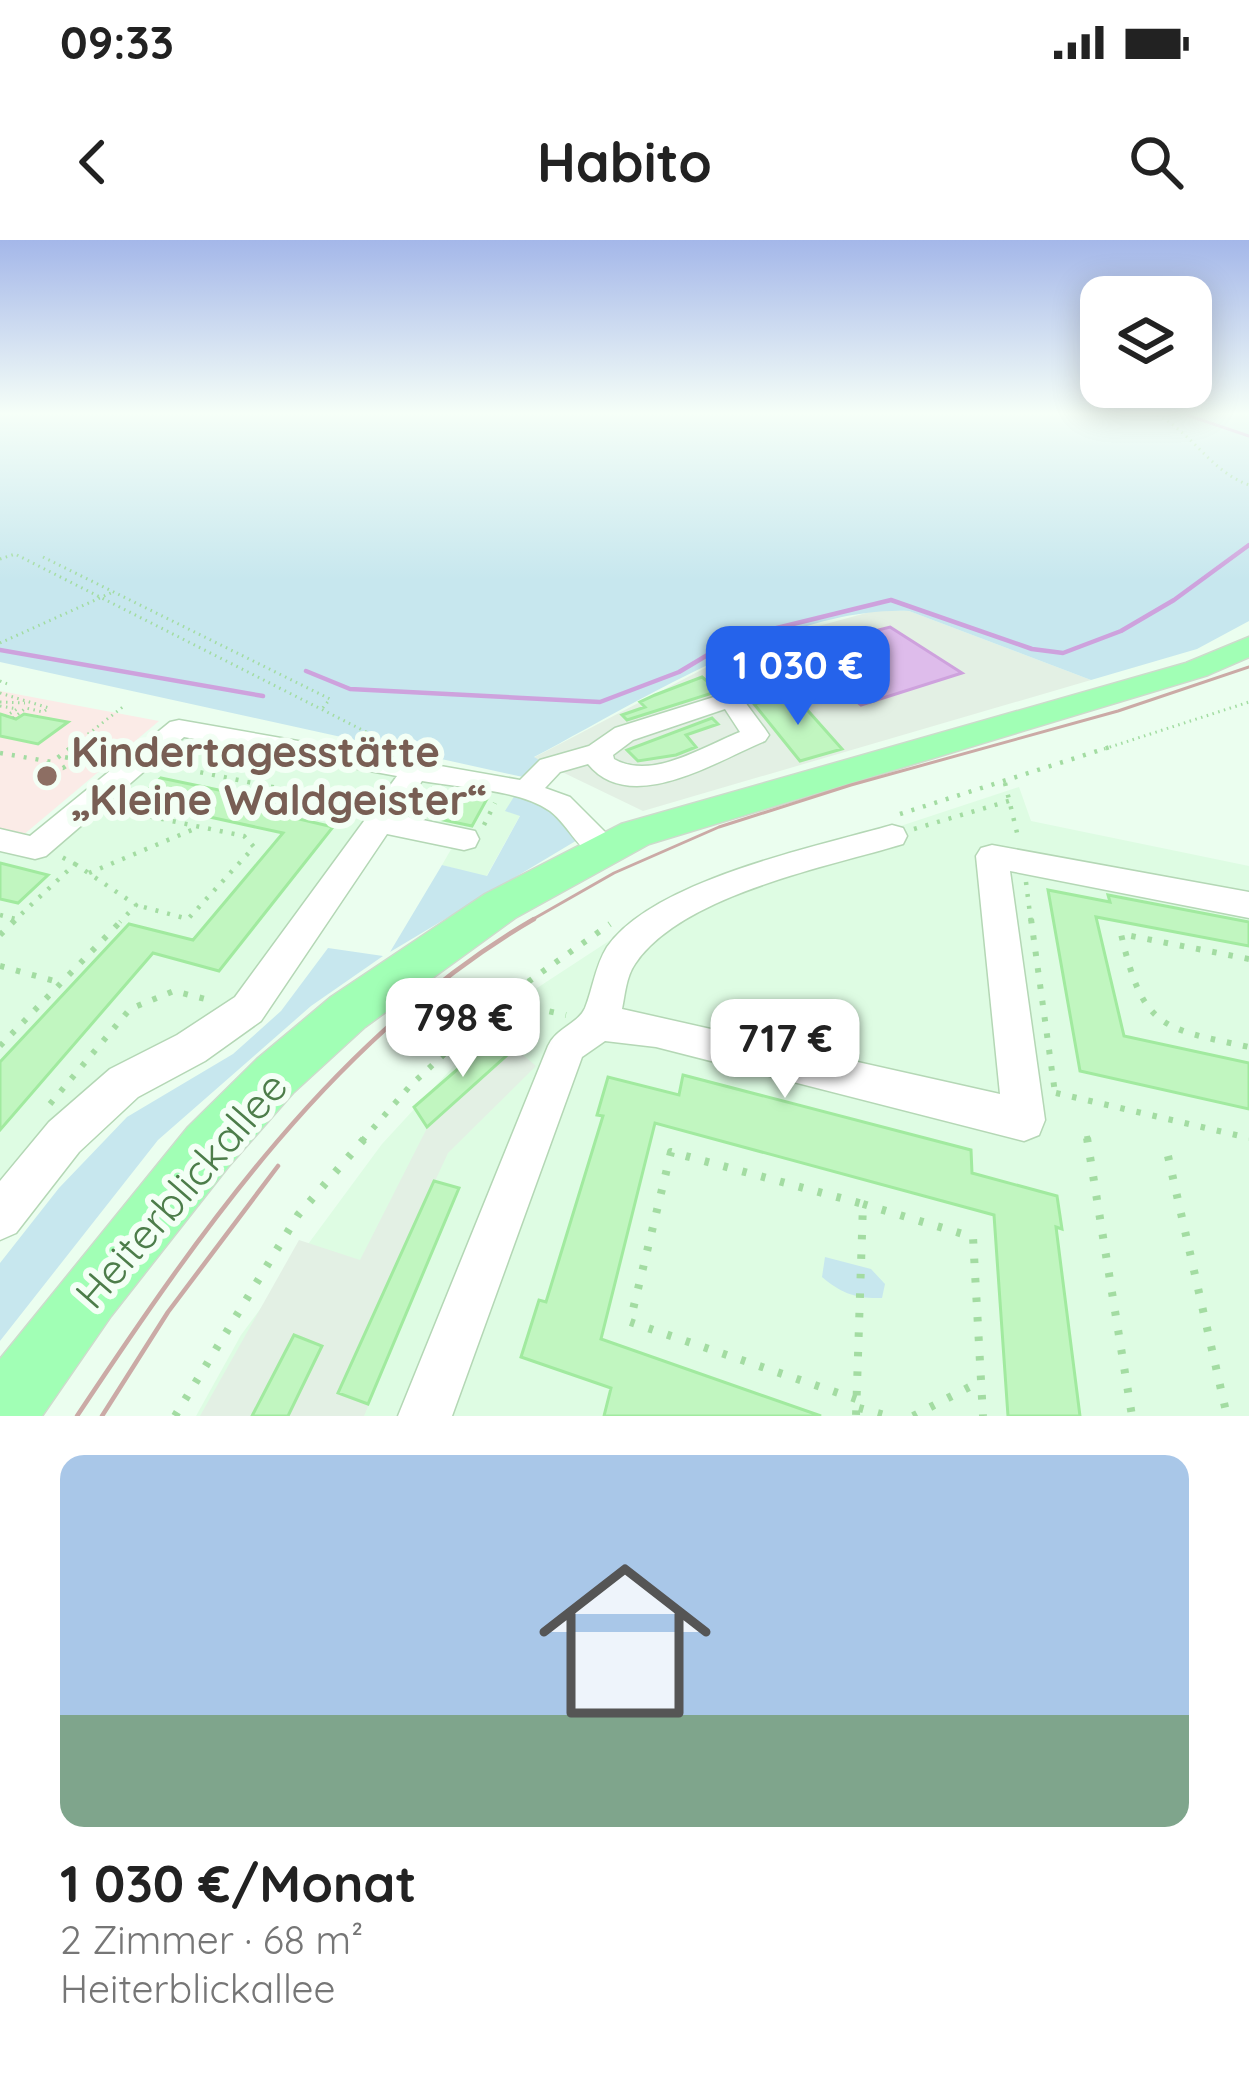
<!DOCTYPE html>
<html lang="de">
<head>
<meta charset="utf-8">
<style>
	:root { --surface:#fff; --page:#f6f6f6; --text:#222; --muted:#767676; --line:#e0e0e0; --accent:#2563eb }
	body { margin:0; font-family:Quicksand,sans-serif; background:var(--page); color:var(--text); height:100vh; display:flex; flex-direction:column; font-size:45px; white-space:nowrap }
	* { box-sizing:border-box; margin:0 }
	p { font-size:39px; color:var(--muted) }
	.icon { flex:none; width:66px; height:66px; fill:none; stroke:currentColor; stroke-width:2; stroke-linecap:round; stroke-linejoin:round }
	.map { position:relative; height:1176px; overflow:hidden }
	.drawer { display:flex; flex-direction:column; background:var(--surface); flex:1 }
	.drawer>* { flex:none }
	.tools { position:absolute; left:1080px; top:36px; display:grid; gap:24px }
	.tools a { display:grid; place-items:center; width:132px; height:132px; border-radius:24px; background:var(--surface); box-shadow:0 6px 30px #0003; font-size:60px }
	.price { position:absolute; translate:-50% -102px; padding:0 27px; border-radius:24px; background:#fff; color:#222; font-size:39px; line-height:78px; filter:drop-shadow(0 3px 6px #0008) }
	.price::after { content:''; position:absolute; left:50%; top:72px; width:36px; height:27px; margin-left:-18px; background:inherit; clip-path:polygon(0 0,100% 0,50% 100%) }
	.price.selected { background:var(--accent); color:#fff }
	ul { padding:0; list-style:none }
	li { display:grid; align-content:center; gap:24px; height:636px; padding:0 60px }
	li+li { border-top:3px solid var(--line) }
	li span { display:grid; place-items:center; height:372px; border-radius:24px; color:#555 }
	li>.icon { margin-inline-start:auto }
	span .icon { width:216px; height:216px; fill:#fffc; stroke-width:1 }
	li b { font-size:51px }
	.status { display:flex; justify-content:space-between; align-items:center; height:84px; padding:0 60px; background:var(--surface); direction:ltr }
	.status svg { height:33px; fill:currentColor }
	header { display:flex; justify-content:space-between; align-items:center; height:156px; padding:0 60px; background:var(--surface); font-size:54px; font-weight:800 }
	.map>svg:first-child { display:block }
</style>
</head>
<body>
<div class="status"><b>09:33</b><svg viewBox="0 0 49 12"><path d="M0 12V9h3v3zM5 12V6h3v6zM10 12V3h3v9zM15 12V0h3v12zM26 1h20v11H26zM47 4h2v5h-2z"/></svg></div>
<header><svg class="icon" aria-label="back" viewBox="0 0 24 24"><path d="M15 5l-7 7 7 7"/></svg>Habito<svg class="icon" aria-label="search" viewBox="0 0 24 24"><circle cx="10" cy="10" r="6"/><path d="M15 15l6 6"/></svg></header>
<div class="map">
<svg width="1249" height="1176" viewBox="0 0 1249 1176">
	<rect width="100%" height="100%" fill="#ebfeef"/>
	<path fill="#defce3" d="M 179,488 L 532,554 L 486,637 L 442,625 L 457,599 L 382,582 L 248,769 L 191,808 L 0,977 L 0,600 L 36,608 Z
		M 1019,547 L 1031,581 L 1249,626 L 1249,1176 L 196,1176 L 241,1095 L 382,904 L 508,767 L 667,663 Z"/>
	<path fill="#e3f0e4" d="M 877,370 L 909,371 L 1091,440 L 643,571 L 533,518 L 749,405 Z
		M 498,794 L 536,826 L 448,913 L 435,941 L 459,948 L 364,1176 L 200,1176 L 299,1000 L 360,1020 L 427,888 L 414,867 Z"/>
	<path fill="#fbebe7" d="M 0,451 L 159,481 L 22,596 L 0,591 Z"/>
	<path fill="#c7e7ee" d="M 0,175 L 1249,175 L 1249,381 L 1197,409 L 1091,440 L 909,371 C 788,366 640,461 534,517 L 541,521 L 523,537 L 0,422 Z
		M 515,555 L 554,567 L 584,596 L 390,712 L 442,625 L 487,636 L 520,576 L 505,571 Z
		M 328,708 L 383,716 L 311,766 L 158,900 L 0,1101 L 0,1023 L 59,948 L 127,877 L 233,814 L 281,771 Z
		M 825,1017 L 871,1029 L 885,1044 L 882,1058 C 856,1059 841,1053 822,1037 Z"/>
	<path fill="#debceb" stroke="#cea2dd" stroke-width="3" d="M 890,387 L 962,433 L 861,465 L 798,410 Z"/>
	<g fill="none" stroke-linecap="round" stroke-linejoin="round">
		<path stroke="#cea2dd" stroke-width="3" d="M 1187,175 L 1249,196"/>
		<path stroke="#cea2dd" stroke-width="4.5" d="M 0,410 L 263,456
			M 306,431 L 350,449 L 600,462 L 679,432 L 736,398 L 891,360 L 1032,409 L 1063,413 L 1121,391 L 1174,360 L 1249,305"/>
	</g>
	<path fill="#c1f6c0" stroke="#a1ea9f" stroke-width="3" d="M 702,437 L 719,451 L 627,480 L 622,475 L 645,467 L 640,462 L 655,455 Z
		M 794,455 L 842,509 L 800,521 L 754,464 Z
		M 0,474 L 16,479 L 24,474 L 68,482 L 38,504 L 0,496 Z
		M 712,478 L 718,484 L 686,495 L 696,507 L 676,515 L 638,521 L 627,510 Z
		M 161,538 L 296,566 L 286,576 L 333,587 L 219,731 L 153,713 L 0,890 L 0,822 L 129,684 L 193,700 L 283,593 L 136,561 Z
		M 432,548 L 458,553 L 488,557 L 472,586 L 415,574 Z
		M 0,623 L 48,635 L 18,663 L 0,659 Z
		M 1048,650 L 1110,662 L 1108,655 L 1249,682 L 1249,706 L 1096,677 L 1124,796 L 1249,823 L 1249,869 L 1080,831 Z
		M 498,794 L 515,808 L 427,887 L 414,867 Z
		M 683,835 L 971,910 L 972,933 L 1057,956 L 1062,989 L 1056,987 L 1080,1176 L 1008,1176 L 994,975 L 655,883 L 601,1099 L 821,1176 L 604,1176 L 611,1148 L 521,1117 L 539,1060 L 546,1062 L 603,876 L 597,875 L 608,837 L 679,855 Z
		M 434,941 L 459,948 L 368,1164 L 338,1153 Z
		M 294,1095 L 322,1106 L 288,1176 L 252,1176 Z"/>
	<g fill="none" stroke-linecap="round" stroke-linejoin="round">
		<defs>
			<path id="minor" d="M 730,452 L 739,454 L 765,489 L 769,495 L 765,501 C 718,520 631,577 588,524 L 560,532 L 545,548 L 570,557 L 614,601 L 618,609 L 614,617 C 583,626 572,587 550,571 C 518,549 460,548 422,541 L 399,575 L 475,591 L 479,599 L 475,607 L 464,610 L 387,594 L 261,781 L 205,821 L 138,857 L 79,912 L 16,993 L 0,1000 L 0,941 L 49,882 L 110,829 L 177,795 L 235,757 L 397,536 L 184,497 L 46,616 L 35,619 L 0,611 L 0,589 L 30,596 L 170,482 L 179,480 L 520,540 L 540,520 L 589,506 L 615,488 ZM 725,469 L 740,492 C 704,506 652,541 614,519 L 613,515 L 633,500 Z
				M 892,585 L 903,588 L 907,596 L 903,604 C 827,627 681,655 635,724 C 626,737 625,755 622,769 L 1000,854 L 976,616 L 981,608 L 992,605 L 1249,652 L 1249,678 L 1010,631 L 1045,880 L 1039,895 L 1024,901 L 656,807 L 605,801 L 582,817 L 452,1176 L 398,1176 L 548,806 C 556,788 578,784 585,768 C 593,748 595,726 607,707 C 653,640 816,607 892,585 Z"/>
			<path id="major" d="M 1249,397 L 1249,417 L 1208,435 L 649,604 L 515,678 L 365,787 L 293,853 L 228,927 L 111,1076 L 42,1176 L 0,1176 L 0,1119 L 188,887 L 257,819 L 331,757 L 485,654 L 621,584 L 1186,423 Z"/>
		</defs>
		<use href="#minor" stroke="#b4d7b5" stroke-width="3"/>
		<use href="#major" stroke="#cddbcc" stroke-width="3"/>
		<path stroke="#a3dca2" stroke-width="3" stroke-dasharray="1.5 4.5" stroke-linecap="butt" d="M 1157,175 C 1193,193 1210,231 1249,245
			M 43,317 L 330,459 L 321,470
			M 0,319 L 15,314 L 390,504
			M 0,403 L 113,352
			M 0,441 L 10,445
			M 0,453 L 49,468
			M 0,462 L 25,463
			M 0,466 L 17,469 L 6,476
			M 13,478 L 26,468 L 43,472 L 49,468
			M 69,509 L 124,466
			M 1104,509 L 1249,462"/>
		<path stroke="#a3dca2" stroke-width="4.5" stroke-dasharray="3 9" stroke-linecap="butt" d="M 0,513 L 52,522 L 73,506
			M 50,522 L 45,525 L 63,528 L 76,519 L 64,517
			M 165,525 L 360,565
			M 1005,543 L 1019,601
			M 114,569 L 244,596 L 254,607 L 188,679 L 136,665
			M 900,574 L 1113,506
			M 484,585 L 495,563
			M 914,589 L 1012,560
			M 75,624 L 136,665 L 120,682
			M 89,633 L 199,587
			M 1026,642 L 1031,682
			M 0,675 L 16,679 L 75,624 L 60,616"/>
		<path stroke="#a3dca2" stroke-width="6" stroke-dasharray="4.5 12" stroke-linecap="butt" d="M 1031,679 L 1055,853
			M 0,695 L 16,679
			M 1249,719 L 1121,694 C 1143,788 1160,788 1249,807
			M 0,726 L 58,742
			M 501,761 L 566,775
			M 0,806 L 123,679
			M 1056,853 L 1249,898
			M 50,864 L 130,769 L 174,751 L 213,761
			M 1087,896 L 1088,901
			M 362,901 L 410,846 L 501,761 L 610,684"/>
		<path stroke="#a3dca2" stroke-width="8" stroke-dasharray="4.5 15" stroke-linecap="butt" d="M 1087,898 L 1132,1176
			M 1168,916 L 1227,1176
			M 863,964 L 973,997 L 983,1176
			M 856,1159 L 630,1082 L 671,912 L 863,964 L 856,1176
			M 859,1168 L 888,1176
			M 175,1176 L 298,975 L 365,898
			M 913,1176 L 981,1141"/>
		<use href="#minor" fill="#fff" fill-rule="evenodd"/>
		<use href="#major" fill="#a1ffb5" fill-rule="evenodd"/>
		<path stroke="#cbaaa6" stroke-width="3" d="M 528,682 L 614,633 L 719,587 L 851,545 L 1118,471 L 1249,427"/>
		<path stroke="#cbaaa6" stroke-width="4.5" d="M 77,1176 C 200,991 337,793 534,679
			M 102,1176 L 168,1072 L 278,926"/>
	</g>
	<linearGradient id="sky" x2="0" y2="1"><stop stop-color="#a4b7e9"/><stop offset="0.51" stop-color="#f6fff8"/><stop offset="1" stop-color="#f6fff8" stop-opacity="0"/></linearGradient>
	<rect width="1249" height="340" fill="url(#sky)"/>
	<circle fill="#8d6e63" stroke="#f3fff5" stroke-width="4.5" cx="47" cy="536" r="12"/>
	<g text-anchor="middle" stroke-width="12" stroke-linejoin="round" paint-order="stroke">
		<g font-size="42" font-weight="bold" fill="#785e54" stroke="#f3fff5" text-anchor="start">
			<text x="71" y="527">Kindertagesstätte<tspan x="71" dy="48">„Kleine Waldgeister“</tspan></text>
		</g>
		<g font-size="42" fill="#4d7d4a" stroke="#f3fff5">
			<text transform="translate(181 950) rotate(-49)" y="15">Heiterblickallee</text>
		</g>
	</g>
</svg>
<div class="tools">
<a><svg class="icon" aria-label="layers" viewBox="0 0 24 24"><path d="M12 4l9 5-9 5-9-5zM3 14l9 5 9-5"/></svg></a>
</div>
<b class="price selected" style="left:798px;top:488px">1 030 €</b>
<b class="price" style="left:463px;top:840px">798 €</b>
<b class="price" style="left:785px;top:861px">717 €</b>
</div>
<section class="drawer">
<ul>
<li><span style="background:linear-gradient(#a9c7e8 70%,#7fa58c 0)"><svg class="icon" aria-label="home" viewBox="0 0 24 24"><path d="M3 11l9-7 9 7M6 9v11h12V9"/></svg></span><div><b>1 030 €/Monat</b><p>2 Zimmer · 68 m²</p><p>Heiterblickallee</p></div></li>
</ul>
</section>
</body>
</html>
